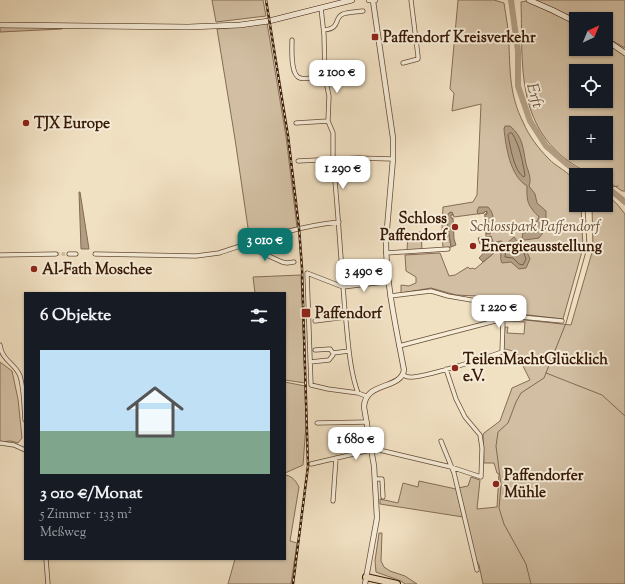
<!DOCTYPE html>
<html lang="de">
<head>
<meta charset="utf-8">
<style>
	:root { --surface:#171b24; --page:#242831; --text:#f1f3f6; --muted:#9ea1a6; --accent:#0f766e }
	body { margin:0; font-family:"Sorts Mill Goudy",serif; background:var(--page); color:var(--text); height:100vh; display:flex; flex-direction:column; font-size:15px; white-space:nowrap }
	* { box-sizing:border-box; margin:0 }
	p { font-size:13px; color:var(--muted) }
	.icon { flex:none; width:22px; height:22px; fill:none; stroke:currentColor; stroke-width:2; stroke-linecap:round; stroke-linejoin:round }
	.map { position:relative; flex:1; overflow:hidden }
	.panel { position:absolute; left:24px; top:292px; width:262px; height:268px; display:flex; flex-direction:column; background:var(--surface); border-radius:0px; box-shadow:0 1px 3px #0004 }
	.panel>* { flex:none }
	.needle { width:26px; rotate:44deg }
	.controls { position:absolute; left:569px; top:12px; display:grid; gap:8px }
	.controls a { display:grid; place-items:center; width:44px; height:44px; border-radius:0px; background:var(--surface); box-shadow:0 1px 3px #0004; font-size:20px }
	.price { position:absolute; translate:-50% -34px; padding:0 9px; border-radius:8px; background:#fff; color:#222; font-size:13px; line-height:26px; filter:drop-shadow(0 1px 2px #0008) }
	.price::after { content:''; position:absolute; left:50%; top:24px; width:12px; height:9px; margin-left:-6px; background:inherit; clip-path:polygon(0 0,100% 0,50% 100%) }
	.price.selected { background:var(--accent); color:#fff }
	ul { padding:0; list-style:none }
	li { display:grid; align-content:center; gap:8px; height:212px; padding:0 16px }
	li span { display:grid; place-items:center; height:124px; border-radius:0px; color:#555 }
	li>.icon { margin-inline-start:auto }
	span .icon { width:72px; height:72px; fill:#fffc; stroke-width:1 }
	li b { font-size:17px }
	h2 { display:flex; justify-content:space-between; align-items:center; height:48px; padding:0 16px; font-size:17px }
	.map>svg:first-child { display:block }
</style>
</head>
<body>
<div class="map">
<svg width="625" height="584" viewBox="0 0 625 584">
	<rect width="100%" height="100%" fill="#f1e1c3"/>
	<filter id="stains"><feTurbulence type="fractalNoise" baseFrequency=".005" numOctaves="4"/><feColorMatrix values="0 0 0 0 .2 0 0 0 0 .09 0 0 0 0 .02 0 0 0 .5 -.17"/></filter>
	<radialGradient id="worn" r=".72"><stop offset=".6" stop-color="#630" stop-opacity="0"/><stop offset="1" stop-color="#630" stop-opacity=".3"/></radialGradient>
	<path fill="#d2bfa3" stroke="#856c55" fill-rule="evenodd" d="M 212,0 L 263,0 L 266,16 L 216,22 Z
		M 458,0 L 494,0 L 504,3 C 506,17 509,31 509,45 C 510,73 510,96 523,122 C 529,136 538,148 549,159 C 555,166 571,173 574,181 C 577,188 576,197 576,205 L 581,205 L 583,248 L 563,319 L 502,312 L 482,301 L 477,296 L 456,295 L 431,288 L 401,293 L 401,285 L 409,286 L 416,283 L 416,277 L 406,271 L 405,255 L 440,253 L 449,276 L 455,275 L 468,267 L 470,269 L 472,268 L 475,269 L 494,253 L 493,250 L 495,248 L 491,237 L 486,237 L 485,214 L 487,214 L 486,211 L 484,212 L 484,213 L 454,217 L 452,212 L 449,213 L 447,223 L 451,247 L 443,248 L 442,230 L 443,207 L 473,202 L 477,195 L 481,104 L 452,111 L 454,93 L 450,89 Z
		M 535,0 L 625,0 L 625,48 L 606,37 L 606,19 L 577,19 Z
		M 526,1 L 576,24 L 576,49 L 606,49 L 606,43 L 625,55 L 625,191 L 622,191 L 606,180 L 606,175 C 591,175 579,169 567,160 C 515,121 523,60 521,2 ZM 576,71 L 606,71 L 606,101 L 576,101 ZM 576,123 L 606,123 L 606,153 L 576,153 Z
		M 267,23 L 286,136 L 297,227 L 251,239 L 248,228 L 235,139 L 217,29 Z
		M 0,27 L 62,27 L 62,29 L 0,32 Z
		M 606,194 L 617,204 L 625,214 L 625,584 L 483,584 L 479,565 L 476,560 L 458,488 L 468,486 L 471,477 L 480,480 L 477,509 L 497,507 L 499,474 L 497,473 L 494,463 L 484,463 L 483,435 L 484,433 L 500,421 L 512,388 L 530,380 L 521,362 L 522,360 C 517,352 512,350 503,349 L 505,327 L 508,327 L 507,333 L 524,334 L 525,322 L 506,321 L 507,318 L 571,325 L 593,249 L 592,205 L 606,205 Z
		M 421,232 L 422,250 L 407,251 L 408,233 Z
		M 301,275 L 305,383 L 285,380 L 285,293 L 255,293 L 253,277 Z
		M 0,362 L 12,371 L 18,399 L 22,438 L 18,443 L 11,441 L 0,442 Z
		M 285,382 L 305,386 L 306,425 L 303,465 L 285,473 Z
		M 286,475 C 293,477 296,481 299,487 L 290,541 L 297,543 L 291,584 L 228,584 L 235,559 L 285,559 L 285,476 Z
		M 419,481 L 456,489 L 463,517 L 380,504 L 380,499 L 398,503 L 403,483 L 418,487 Z
		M 379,533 L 382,533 L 381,561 L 384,567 L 390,571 L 405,576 L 417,584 L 405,584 L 401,581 L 376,572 L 375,561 Z"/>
	<path fill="#b29d83" stroke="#816951" d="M 505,126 L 510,126 C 523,137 523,148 526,164 C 528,171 532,178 529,186 L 535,194 L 537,203 L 546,211 L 546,221 L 545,230 L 539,238 L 525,240 L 522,238 L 523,233 C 531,232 535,225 539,217 C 537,214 534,213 532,209 C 526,202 527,194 527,186 C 510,176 506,147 504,129 Z
		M 79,192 L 80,192 L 89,249 L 81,249 Z
		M 479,207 L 488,207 C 496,215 493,224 490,234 L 486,234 L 485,214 L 487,214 L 487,211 L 484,212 L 484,213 L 478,214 L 477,211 Z
		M 451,212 L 453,214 L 453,215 L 451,215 L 451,218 L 453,218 L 454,239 L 456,245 L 451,247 L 447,220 L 448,214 Z
		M 491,236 L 495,248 L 493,250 L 494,253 L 483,262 L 479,258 L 488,248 L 482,243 L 480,244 L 478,238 L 482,237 L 482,239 L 486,239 L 486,237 Z
		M 514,237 C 520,246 527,249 530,259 L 526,268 L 519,269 L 511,262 L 502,263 C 499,257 502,252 501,247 L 498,246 L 496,242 L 501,241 L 506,244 Z"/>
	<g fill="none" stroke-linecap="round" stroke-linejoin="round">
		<path stroke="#755c45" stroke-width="1" d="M 510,133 L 512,133 C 520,146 522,160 525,175 L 524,177 C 514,172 510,145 508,135 Z
			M 512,244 L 524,253 L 526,259 L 523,265 L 519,264 L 513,258 L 505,257 L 506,249 Z"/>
		<path stroke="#816951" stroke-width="1" d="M 579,173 L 580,175
			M 607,188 L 618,186
			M 546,373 L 602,395 L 625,416
			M 531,584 L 526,564 L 504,524 L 499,508 L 501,485 L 496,446 L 498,432 L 508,423 L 516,402 L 521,393 L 544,378 L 566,323 L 587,248 L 585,205"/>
		<path stroke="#b29d83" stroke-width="6" d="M 511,0 L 518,51 L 518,86 L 530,121 L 546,146 L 568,165 L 583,175
			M 606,188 L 613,192 L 625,202"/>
		<path stroke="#ccb99d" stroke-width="3.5" stroke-dasharray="3.5 2" stroke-linecap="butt" d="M 56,254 L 69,254"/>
		<defs>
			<path id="minor" d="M 321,8 L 324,35 L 325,77 L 329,96 L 328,121 L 333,133 L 333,159 C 338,210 341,261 345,312 C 348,337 349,369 358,393
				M 324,30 C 342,28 333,18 343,14 C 349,12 357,12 363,11
				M 292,40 C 292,49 290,75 300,78 C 307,80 318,77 325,77
				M 403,63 L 418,59 L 418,56 L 411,0
				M 296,123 L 328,121
				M 298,161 L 358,158 L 393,159
				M 249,242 L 249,247 L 282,262 L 287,263 L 294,262
				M 386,253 L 448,249
				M 69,254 L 76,254
				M 95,254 L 196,256 L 219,253 C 259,240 297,226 339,222
				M 0,255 L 56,254
				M 390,296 L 431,291 L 448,296 L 477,301 L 500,315 L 562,321
				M 315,321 L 346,317
				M 0,345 C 2,361 15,363 20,376 C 24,388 24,407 25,420
				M 399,346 L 499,320
				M 315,350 L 330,349 L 333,353
				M 310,362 L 329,360 L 333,355 L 333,353 L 349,351
				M 403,375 C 405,376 407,377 409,377 C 420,379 488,357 502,352 L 503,320
				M 366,396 L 358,393 L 328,389 L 311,385 L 307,273 L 343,287 L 384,282
				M 317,423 L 367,422
				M 441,441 L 454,473 L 477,570
				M 0,443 L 14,445 L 25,450
				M 311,464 L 375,449 L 451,467 L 481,477 L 482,448 L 480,435 L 465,417 L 456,399 L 446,369
				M 375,479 L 382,479 L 383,497
				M 333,501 L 336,458
				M 46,559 L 48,584"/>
			<path id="tertiary" d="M 365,584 L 377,518 L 374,466 L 364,407 C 365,381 401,390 404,370 C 396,327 386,284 386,240 L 393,159 L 393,138 L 373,1"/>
			<path id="secondary" d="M 369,0 L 375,0
				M 529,0 L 552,10 L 576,22
				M 0,25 L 188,27 L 240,25 L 269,21 L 352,0
				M 606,40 L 625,53"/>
			<path id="primary" d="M 366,577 L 397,584"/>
		</defs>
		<use href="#minor" stroke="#664c36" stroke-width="5"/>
		<use href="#tertiary" stroke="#664c36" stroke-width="6"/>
		<use href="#secondary" stroke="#381a07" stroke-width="6"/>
		<use href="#primary" stroke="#381a07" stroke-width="8"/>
		<use href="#minor" stroke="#f6ecd8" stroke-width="3.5"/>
		<use href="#tertiary" stroke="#f6ecd8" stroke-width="4.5"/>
		<use href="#secondary" stroke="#f6ecd8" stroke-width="5"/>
		<use href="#primary" stroke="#f1e1c3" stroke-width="6"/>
		<defs>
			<path id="rail" d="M 266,0 L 288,136 L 299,228 L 302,268 L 308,466 L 293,584"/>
		</defs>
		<use href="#rail" stroke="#381a07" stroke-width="2.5"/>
		<use href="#rail" stroke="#f6ecd8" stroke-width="1" stroke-dasharray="3" stroke-linecap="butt"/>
	</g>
	<g fill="#8f2418" stroke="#f6ecd8" stroke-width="1.5">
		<rect x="371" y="33" width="8" height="8" rx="2"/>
		<circle cx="26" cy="123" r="4"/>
		<circle cx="455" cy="227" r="4"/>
		<circle cx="473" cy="246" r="4"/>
		<circle cx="34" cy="269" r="4"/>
		<rect x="301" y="308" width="10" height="10" rx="2"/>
		<circle cx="455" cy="368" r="4"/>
		<circle cx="496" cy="484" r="4"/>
	</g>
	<g text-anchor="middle" stroke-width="4" stroke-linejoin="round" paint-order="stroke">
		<g font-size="15" font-weight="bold" fill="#381a07" stroke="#f6ecd8" text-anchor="start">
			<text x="383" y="42">Paffendorf Kreisverkehr</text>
			<text x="34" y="128">TJX Europe</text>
			<text x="447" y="223" text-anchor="end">Schloss<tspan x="447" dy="17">Paffendorf</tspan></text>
			<text x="481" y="251">Energieausstellung</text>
			<text x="42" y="274">Al-Fath Moschee</text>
			<text x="315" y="318">Paffendorf</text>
			<text x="463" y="364">TeilenMachtGlücklich<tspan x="463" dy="17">e.V.</tspan></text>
			<text x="504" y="480">Paffendorfer<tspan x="504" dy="17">Mühle</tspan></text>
		</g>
		<g font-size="15" font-style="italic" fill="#664c36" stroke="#f6ecd8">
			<text x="535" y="231">Schlosspark Paffendorf</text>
		</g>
		<g font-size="16" font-style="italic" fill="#694e39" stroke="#f6ecd8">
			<text transform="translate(536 95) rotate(74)" y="6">Erft</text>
		</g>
	</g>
	<rect width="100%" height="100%" filter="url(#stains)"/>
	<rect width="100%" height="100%" fill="url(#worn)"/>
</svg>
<div class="controls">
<a><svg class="needle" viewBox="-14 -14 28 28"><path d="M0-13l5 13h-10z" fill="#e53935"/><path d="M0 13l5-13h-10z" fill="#9ea1a6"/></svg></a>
<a><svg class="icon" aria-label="locate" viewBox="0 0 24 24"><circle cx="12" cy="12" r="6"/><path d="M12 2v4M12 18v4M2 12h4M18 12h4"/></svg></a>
<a>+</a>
<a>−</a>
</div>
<b class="price" style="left:337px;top:94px">2 100 €</b>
<b class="price" style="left:343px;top:190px">1 290 €</b>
<b class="price selected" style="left:265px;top:262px">3 010 €</b>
<b class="price" style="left:364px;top:293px">3 490 €</b>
<b class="price" style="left:499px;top:329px">1 220 €</b>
<b class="price" style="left:356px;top:461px">1 680 €</b>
<section class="panel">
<h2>6 Objekte<svg class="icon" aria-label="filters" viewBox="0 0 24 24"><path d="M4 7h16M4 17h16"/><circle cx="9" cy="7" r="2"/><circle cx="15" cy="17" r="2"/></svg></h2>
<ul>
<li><span style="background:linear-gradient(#bfe0f5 65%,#7fa58c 0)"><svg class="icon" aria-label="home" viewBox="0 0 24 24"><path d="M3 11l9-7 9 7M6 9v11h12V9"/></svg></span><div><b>3 010 €/Monat</b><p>5 Zimmer · 133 m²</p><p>Meßweg</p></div></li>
</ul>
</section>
</div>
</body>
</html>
